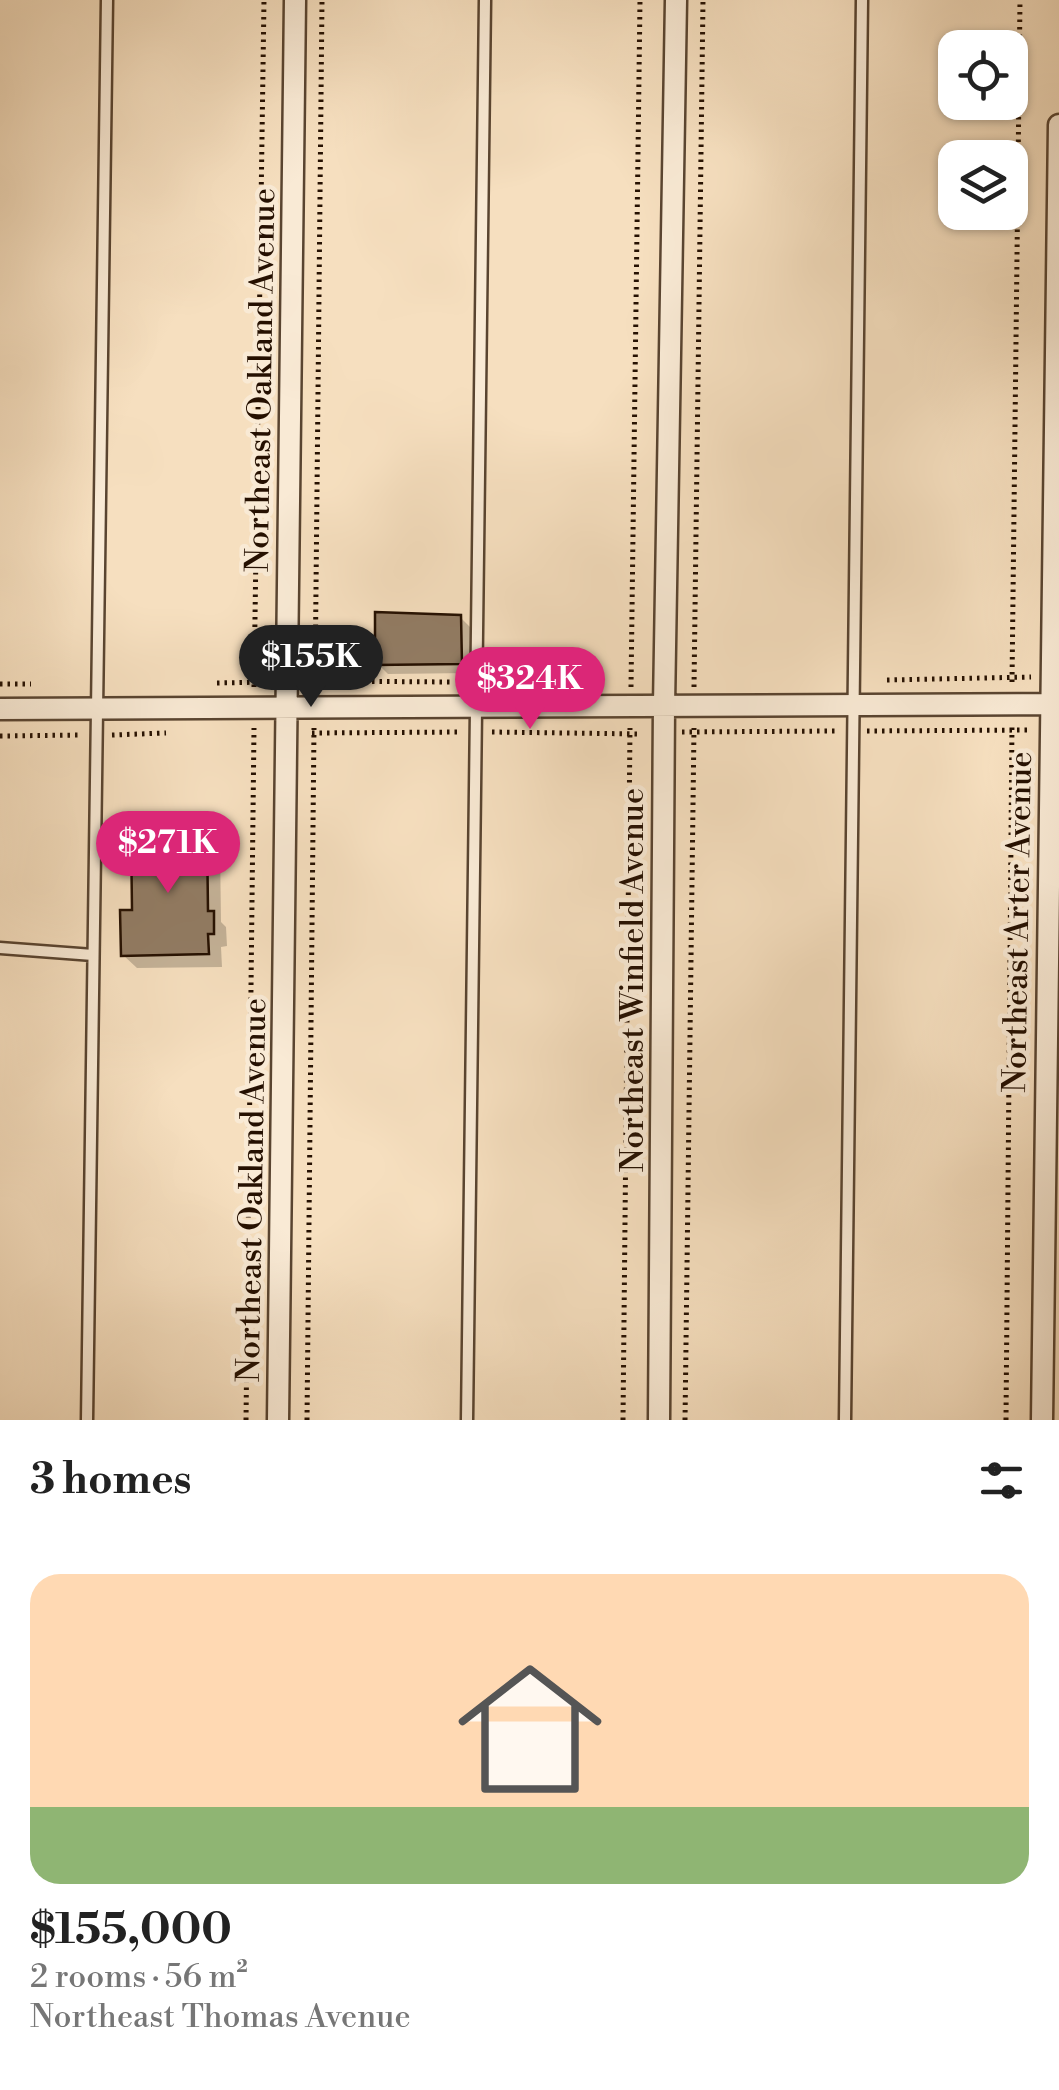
<!DOCTYPE html>
<html lang="en">
<head>
<meta charset="utf-8">
<style>
	:root { --surface:#fff; --page:#f2f2f2; --text:#222; --muted:#767676; --line:#e0e0e0; --accent:#db2777 }
	body { margin:0; font-family:"Libre Bodoni",serif; background:var(--page); color:var(--text); height:100vh; display:flex; flex-direction:column; font-size:38px; white-space:nowrap }
	* { box-sizing:border-box; margin:0 }
	p { font-size:32px; color:var(--muted) }
	.icon { flex:none; width:55px; height:55px; fill:none; stroke:currentColor; stroke-width:2; stroke-linecap:round; stroke-linejoin:round }
	.map { position:relative; height:1420px; overflow:hidden }
	.sheet { display:flex; flex-direction:column; background:var(--surface); flex:1 }
	.sheet>* { flex:none }
	.fabs { position:absolute; left:938px; top:30px; display:grid; gap:20px }
	.fabs a { display:grid; place-items:center; width:90px; height:90px; border-radius:20px; background:var(--surface); box-shadow:0 2px 8px #0004; font-size:50px }
	.price { position:absolute; translate:-50% -85px; padding:0 22px; border-radius:35px; background:var(--accent); color:#fff; font-size:32px; line-height:65px; filter:drop-shadow(0 2px 5px #0008) }
	.price::after { content:''; position:absolute; left:50%; top:60px; width:30px; height:22px; margin-left:-15px; background:inherit; clip-path:polygon(0 0,100% 0,50% 100%) }
	.price.selected { background:#222; color:#fff }
	ul { padding:0; list-style:none }
	li { display:grid; align-content:center; gap:20px; height:530px; padding:0 30px }
	li+li { border-top:2px solid var(--line) }
	li span { display:grid; place-items:center; height:310px; border-radius:30px; color:#555 }
	li>.icon { margin-inline-start:auto }
	span .icon { width:180px; height:180px; fill:#fffc; stroke-width:1 }
	li b { font-size:42px }
	h2 { display:flex; justify-content:space-between; align-items:center; height:120px; padding:0 30px; font-size:42px }
	.map>svg:first-child { display:block }
</style>
</head>
<body>
<div class="map">
<svg width="1059" height="1420" viewBox="0 0 1059 1420">
	<rect width="100%" height="100%" fill="#f6dfbf"/>
	<filter id="stains"><feTurbulence type="fractalNoise" baseFrequency=".002" numOctaves="4"/><feColorMatrix values="0 0 0 0 .2 0 0 0 0 .09 0 0 0 0 .02 0 0 0 .5 -.17"/></filter>
	<radialGradient id="worn" r=".72"><stop offset=".6" stop-color="#630" stop-opacity="0"/><stop offset="1" stop-color="#630" stop-opacity=".3"/></radialGradient>
	<path fill="#0003" d="M 460,617 L 470,627 L 471,673 L 388,674 L 378,664 Z
		M 206,833 L 220,847 L 221,922 L 226,927 L 227,946 L 221,947 L 222,967 L 137,968 L 123,955 L 135,912 Z"/>
	<path fill="#927c64" stroke="#251001" stroke-width="2.5" d="M 375,612 L 461,615 L 462,664 L 375,665 Z
		M 207,831 L 208,911 L 214,911 L 214,934 L 208,934 L 209,954 L 121,956 L 120,910 L 132,910 L 131,832 Z"/>
	<g fill="none" stroke-linecap="round" stroke-linejoin="round">
		<defs>
			<path id="lane" d="M 0,948 L 93,955
				M 87,1420 L 107,0
				M 467,1420 L 485,0
				M 845,1420 L 862,0"/>
			<path id="street" d="M 0,709 L 1059,704
				M 278,1420 L 295,0
				M 659,1420 L 664,706 L 676,0
				M 1042,1420 L 1059,125"/>
		</defs>
		<use href="#lane" stroke="#594430" stroke-width="15"/>
		<use href="#street" stroke="#594430" stroke-width="25"/>
		<path stroke="#251001" stroke-width="5" stroke-dasharray="2.5 5" stroke-linecap="butt" d="M 887,680 L 1031,677
			M 312,681 L 451,682
			M 1012,682 L 1020,0
			M 217,683 L 266,682
			M 0,684 L 31,684
			M 254,687 L 264,0
			M 315,687 L 322,0
			M 631,687 L 640,0
			M 694,687 L 703,0
			M 867,731 L 1031,730
			M 492,732 L 641,734
			M 682,732 L 836,731
			M 312,733 L 461,732
			M 112,735 L 166,733
			M 0,736 L 81,735
			M 246,1420 L 254,728
			M 307,1420 L 314,728
			M 623,1420 L 630,728
			M 685,1420 L 694,728
			M 1006,1420 L 1012,723"/>
		<use href="#lane" stroke="#f9ead5" stroke-width="10"/>
		<use href="#street" stroke="#f9ead5" stroke-width="20"/>
	</g>
	<g text-anchor="middle" stroke-width="9" stroke-linejoin="round" paint-order="stroke">
		<g font-size="32" fill="#251001" stroke="#f9ead5">
			<text transform="translate(260 380) rotate(-89)" y="11">Northeast Oakland Avenue</text>
			<text transform="translate(1017 922) rotate(-89)" y="11">Northeast Arter Avenue</text>
			<text transform="translate(632 980) rotate(-90)" y="11">Northeast Winfield Avenue</text>
			<text transform="translate(251 1190) rotate(-89)" y="11">Northeast Oakland Avenue</text>
		</g>
	</g>
	<rect width="100%" height="100%" filter="url(#stains)"/>
	<rect width="100%" height="100%" fill="url(#worn)"/>
</svg>
<div class="fabs">
<a><svg class="icon" aria-label="locate" viewBox="0 0 24 24"><circle cx="12" cy="12" r="6"/><path d="M12 2v4M12 18v4M2 12h4M18 12h4"/></svg></a>
<a><svg class="icon" aria-label="layers" viewBox="0 0 24 24"><path d="M12 4l9 5-9 5-9-5zM3 14l9 5 9-5"/></svg></a>
</div>
<b class="price selected" style="left:311px;top:710px">$155K</b>
<b class="price" style="left:530px;top:732px">$324K</b>
<b class="price" style="left:168px;top:896px">$271K</b>
</div>
<section class="sheet">
<h2>3 homes<svg class="icon" aria-label="filters" viewBox="0 0 24 24"><path d="M4 7h16M4 17h16"/><circle cx="9" cy="7" r="2"/><circle cx="15" cy="17" r="2"/></svg></h2>
<ul>
<li><span style="background:linear-gradient(#ffd9b3 75%,#8fb573 0)"><svg class="icon" aria-label="home" viewBox="0 0 24 24"><path d="M3 11l9-7 9 7M6 9v11h12V9"/></svg></span><div><b>$155,000</b><p>2 rooms · 56 m²</p><p>Northeast Thomas Avenue</p></div></li>
</ul>
</section>
</body>
</html>
